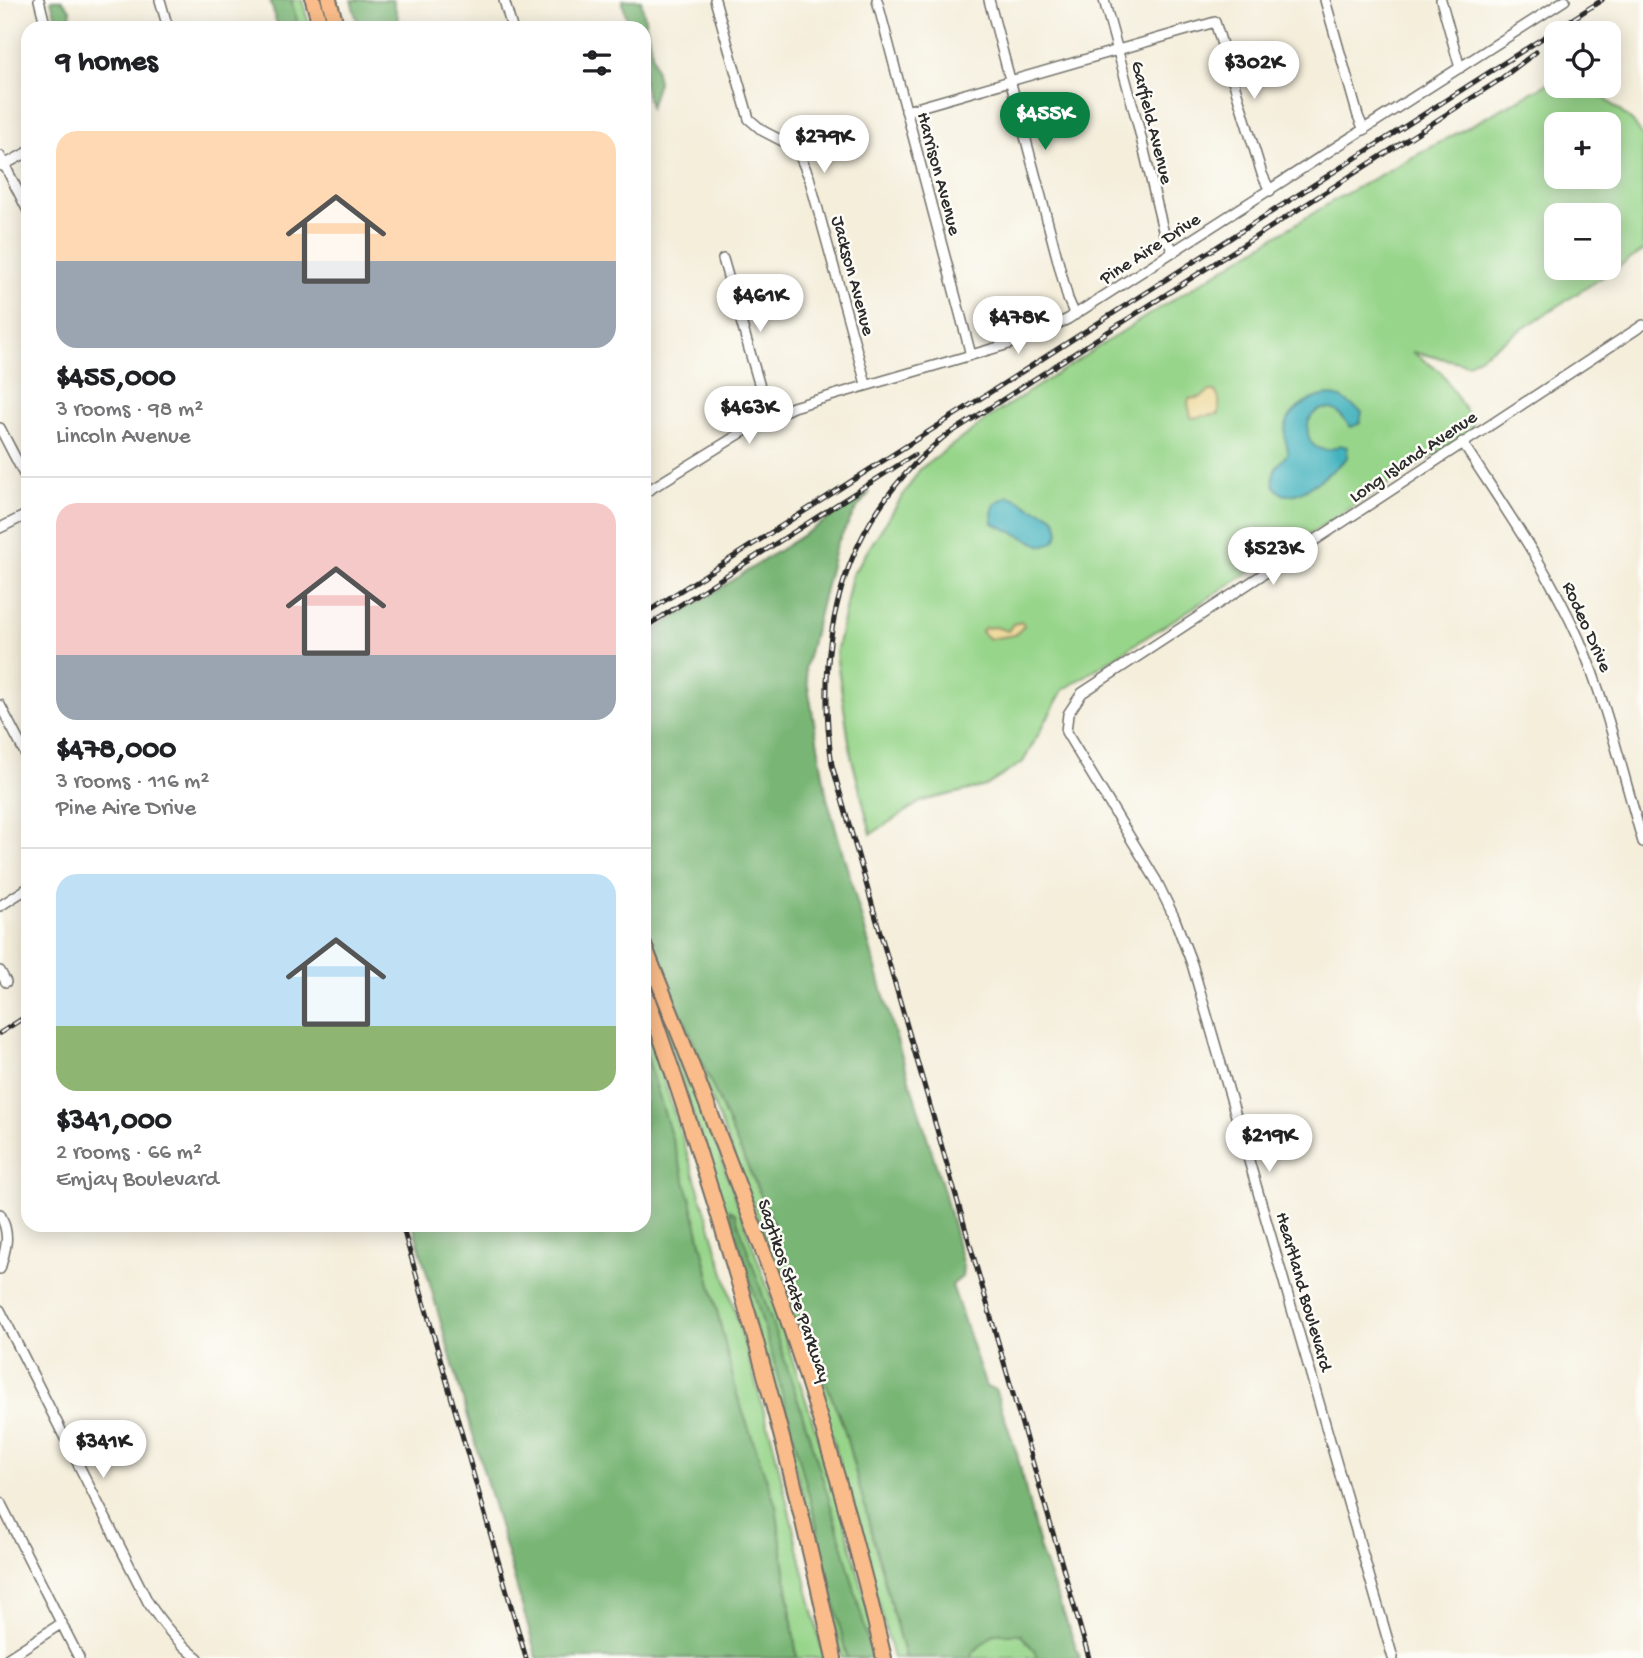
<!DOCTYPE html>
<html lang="en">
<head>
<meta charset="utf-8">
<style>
	:root { --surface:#fff; --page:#f6f6f6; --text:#202124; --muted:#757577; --line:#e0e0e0; --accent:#0b8043 }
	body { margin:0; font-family:"Gochi Hand",sans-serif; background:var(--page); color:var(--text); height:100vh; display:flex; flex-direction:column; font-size:26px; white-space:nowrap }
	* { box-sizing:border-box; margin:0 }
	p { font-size:23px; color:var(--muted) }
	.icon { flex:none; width:38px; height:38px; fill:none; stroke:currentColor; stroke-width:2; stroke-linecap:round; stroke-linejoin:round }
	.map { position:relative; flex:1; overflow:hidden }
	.drawer { position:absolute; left:21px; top:21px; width:630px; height:1211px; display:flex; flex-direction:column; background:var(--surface); border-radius:21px; box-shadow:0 4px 18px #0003 }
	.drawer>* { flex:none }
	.buttons { position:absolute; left:1544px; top:21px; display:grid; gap:14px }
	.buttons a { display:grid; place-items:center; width:77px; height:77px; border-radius:14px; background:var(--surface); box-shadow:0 4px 18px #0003; font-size:35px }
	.price { position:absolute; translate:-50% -60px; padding:0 16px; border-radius:24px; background:#fff; color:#222; font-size:23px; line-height:46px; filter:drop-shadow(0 2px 4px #0008) }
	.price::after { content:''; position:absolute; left:50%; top:42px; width:21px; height:16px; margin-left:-10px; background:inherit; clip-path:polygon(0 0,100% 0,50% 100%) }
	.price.active { background:var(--accent); color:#fff }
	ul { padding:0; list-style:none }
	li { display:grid; align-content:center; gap:14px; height:371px; padding:0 35px }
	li+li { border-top:2px solid var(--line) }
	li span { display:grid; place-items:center; height:217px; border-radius:21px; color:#555 }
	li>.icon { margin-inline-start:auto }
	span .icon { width:126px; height:126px; fill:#fffc; stroke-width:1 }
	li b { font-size:30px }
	h2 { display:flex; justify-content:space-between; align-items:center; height:84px; padding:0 35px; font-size:30px }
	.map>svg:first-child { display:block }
</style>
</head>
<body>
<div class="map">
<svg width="1643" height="1658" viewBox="0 0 1643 1658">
	<rect width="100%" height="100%" fill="#fdfcf7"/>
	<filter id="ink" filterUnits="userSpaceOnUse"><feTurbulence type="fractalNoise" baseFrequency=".0143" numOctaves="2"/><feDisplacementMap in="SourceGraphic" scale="14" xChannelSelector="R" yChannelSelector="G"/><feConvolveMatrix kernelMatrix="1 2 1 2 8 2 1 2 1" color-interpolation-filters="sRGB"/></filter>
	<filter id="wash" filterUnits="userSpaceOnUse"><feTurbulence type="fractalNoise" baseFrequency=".00686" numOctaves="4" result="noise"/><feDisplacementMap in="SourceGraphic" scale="28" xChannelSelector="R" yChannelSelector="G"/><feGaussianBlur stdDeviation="1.57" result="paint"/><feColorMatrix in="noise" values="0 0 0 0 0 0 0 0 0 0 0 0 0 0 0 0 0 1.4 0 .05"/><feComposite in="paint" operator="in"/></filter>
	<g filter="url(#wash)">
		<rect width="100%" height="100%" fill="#f4eedb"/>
		<path fill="#97d58a" stroke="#61805a" stroke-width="2" fill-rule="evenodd" d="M 291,0 L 302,0 L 310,28 L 299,28 Z
			M 1556,79 L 1556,86 L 1590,86 L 1633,122 L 1643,137 L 1643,251 L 1468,364 L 1412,352 L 1441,372 L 1473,422 L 1472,431 L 1063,690 L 1023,762 L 986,786 L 922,801 L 871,834 L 851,755 L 836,654 L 852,575 L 920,469 L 993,415 L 1140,320 L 1336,199 ZM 1556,124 L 1608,124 L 1608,177 L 1556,177 ZM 1556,215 L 1608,215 L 1608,268 L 1556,268 Z
			M 652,946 L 772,1220 L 799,1316 L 843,1425 L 905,1658 L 893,1658 L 863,1545 L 822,1403 L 776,1265 Z
			M 663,1004 C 724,1163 782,1322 833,1484 C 851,1541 865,1600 880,1658 L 842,1658 L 804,1497 L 706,1154 L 658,1006 Z
			M 644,1019 L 710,1225 L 772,1439 L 824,1658 L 797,1658 L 776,1506 L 737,1395 L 691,1201 L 644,1047 Z
			M 994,1634 L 1020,1634 L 1034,1650 L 1037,1658 L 970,1658 L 972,1653 Z"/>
		<path fill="#79b676" stroke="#527050" stroke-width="2" d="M 51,0 L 62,0 L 71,11 L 69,28 L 63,28 L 56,18 Z
			M 270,0 L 291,0 L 299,28 L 278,28 Z
			M 351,0 L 393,0 L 401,28 L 359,28 Z
			M 622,0 L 641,0 L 658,82 L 650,107 L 644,85 L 644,28 L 629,28 Z
			M 870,492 L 857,508 L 836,545 L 805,669 L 827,798 L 894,1031 L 944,1191 L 963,1266 L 962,1277 L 952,1285 L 986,1387 L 995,1389 L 1017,1454 L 1040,1550 L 1080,1658 L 1037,1658 L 1034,1650 L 1020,1634 L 994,1634 L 972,1653 L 970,1658 L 905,1658 L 843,1425 L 799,1316 L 772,1220 L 735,1139 L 644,925 L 644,637 Z
			M 644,1047 L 691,1201 L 737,1395 L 776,1506 L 797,1658 L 537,1658 L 413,1225 L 644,1225 Z
			M 729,1210 L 735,1213 C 785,1360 836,1507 872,1658 L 847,1658 L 814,1515 L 773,1358 Z"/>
		<path fill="#eeda9e" stroke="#8c8264" stroke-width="2" d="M 1210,391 L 1215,391 L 1219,399 L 1219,414 L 1191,418 L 1188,403 L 1189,399 L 1201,397 Z
			M 1022,622 L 1024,626 L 1015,635 L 989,639 L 981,632 L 984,628 L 995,627 L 1008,631 L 1013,624 Z"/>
		<path fill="#43b2be" stroke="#376e74" stroke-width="2" d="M 1328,395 L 1341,398 L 1362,412 L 1360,423 L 1351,427 C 1344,421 1340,410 1330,409 C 1296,404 1302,467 1340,445 L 1347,447 L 1347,458 C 1333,470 1315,486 1298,493 C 1281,500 1269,487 1275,470 C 1278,464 1284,458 1288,453 C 1288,446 1285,442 1285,436 C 1283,412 1309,398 1328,395 Z
			M 1008,496 C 1019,498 1021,502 1030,507 C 1045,514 1057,510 1059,533 L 1054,542 L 1042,546 L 993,523 L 992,513 L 995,503 Z"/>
	</g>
	<g filter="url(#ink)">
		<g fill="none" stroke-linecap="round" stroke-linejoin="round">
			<defs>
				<path id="minor" d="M 39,0 L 46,28
					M 160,0 L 168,28
					M 504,0 L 512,28
					M 715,0 L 749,119 L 763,131 L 788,144 L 799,154 L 809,177 L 866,384
					M 877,0 L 971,355
					M 989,0 L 1068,299 L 1075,315
					M 1104,0 L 1138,125 L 1164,234 L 1174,252
					M 1325,0 L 1358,116 L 1364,130
					M 1441,0 L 1460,68
					M 906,111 L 1215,22 L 1262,174 L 1270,191
					M 0,156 L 28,211
					M 2,166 L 28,152
					M 723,259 L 769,418
					M 0,428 L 28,482
					M 1462,442 C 1503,506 1548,569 1579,639 C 1607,704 1623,775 1643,842
					M 644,493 L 751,427 L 793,407 L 1009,344 L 1043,331 L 1068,319 L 1565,0
					M 0,528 L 28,514
					M 0,705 L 28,759
					M 0,906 L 28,888
					M 0,971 L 6,982
					M 0,1214 C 11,1236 6,1247 0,1269
					M 0,1310 L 148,1602 C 162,1624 177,1642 198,1658
					M 0,1502 L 79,1658
					M 8,1658 L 62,1623
					M 1393,1658 L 1192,964 L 1174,917 L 1156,880 L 1066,732 L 1068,714 L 1082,693 L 1643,325"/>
				<path id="highway" d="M 313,0 L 321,28
					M 329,0 L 337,28
					M 644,945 C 692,1066 741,1188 785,1311 C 824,1425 857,1541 884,1658
					M 644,989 C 721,1207 786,1431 834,1658"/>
			</defs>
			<use href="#minor" stroke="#716f69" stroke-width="12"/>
			<use href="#highway" stroke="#716f69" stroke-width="18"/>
			<use href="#minor" stroke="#fff" stroke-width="9"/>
			<use href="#highway" stroke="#f9bc8a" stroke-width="14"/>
			<defs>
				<path id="rail" d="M 945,436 C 841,521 814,637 832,765 L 1089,1658
					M 938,441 L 1498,81 L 1536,52
					M 644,614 L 1602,0
					M 644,628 L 914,455
					M 0,1033 L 28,1015
					M 402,1225 L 526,1658"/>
			</defs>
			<use href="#rail" stroke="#2b2b2b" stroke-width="5"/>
			<use href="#rail" stroke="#fdfcf7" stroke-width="2.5" stroke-dasharray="8" stroke-linecap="butt"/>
		</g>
	</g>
	<g text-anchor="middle" stroke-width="5" stroke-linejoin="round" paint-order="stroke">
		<g font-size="19" fill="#2b2b2b" stroke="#fdfcf7">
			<text transform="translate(1154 122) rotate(76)" y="7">Garfield Avenue</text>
			<text transform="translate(941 173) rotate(75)" y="7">Harrison Avenue</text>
			<text transform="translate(1149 247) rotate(-33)" y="7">Pine Aire Drive</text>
			<text transform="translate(855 275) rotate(75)" y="7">Jackson Avenue</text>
			<text transform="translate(1412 455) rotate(-34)" y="7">Long Island Avenue</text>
			<text transform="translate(1589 626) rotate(66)" y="7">Rodeo Drive</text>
			<text transform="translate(796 1290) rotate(71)" y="7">Sagtikos State Parkway</text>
			<text transform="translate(1306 1291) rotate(74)" y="7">Heartland Boulevard</text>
		</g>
	</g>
</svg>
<div class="buttons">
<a><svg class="icon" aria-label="locate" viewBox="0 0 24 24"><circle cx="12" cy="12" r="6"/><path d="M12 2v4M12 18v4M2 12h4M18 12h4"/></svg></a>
<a>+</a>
<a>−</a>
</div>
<b class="price" style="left:1254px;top:101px">$302K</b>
<b class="price active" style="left:1045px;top:152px">$455K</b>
<b class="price" style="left:824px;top:175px">$279K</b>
<b class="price" style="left:760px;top:334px">$461K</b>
<b class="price" style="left:1018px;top:356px">$478K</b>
<b class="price" style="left:749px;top:446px">$463K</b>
<b class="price" style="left:1273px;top:587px">$523K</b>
<b class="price" style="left:1269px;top:1174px">$219K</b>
<b class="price" style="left:103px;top:1480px">$341K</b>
<section class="drawer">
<h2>9 homes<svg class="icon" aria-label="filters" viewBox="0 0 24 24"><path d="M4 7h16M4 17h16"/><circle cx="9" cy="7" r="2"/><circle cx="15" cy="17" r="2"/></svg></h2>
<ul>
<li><span style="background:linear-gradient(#ffd9b3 60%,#9aa5b1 0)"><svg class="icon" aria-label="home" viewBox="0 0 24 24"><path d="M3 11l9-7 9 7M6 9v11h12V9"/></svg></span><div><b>$455,000</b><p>3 rooms · 98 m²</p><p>Lincoln Avenue</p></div></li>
<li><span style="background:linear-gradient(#f6c9c9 70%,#9aa5b1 0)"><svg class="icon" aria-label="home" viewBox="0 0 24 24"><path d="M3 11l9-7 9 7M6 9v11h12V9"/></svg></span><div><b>$478,000</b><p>3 rooms · 116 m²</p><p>Pine Aire Drive</p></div></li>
<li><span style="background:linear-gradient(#bfe0f5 70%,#8fb573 0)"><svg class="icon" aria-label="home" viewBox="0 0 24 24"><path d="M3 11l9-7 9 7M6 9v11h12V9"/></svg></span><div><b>$341,000</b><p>2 rooms · 66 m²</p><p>Emjay Boulevard</p></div></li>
</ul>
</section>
</div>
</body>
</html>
